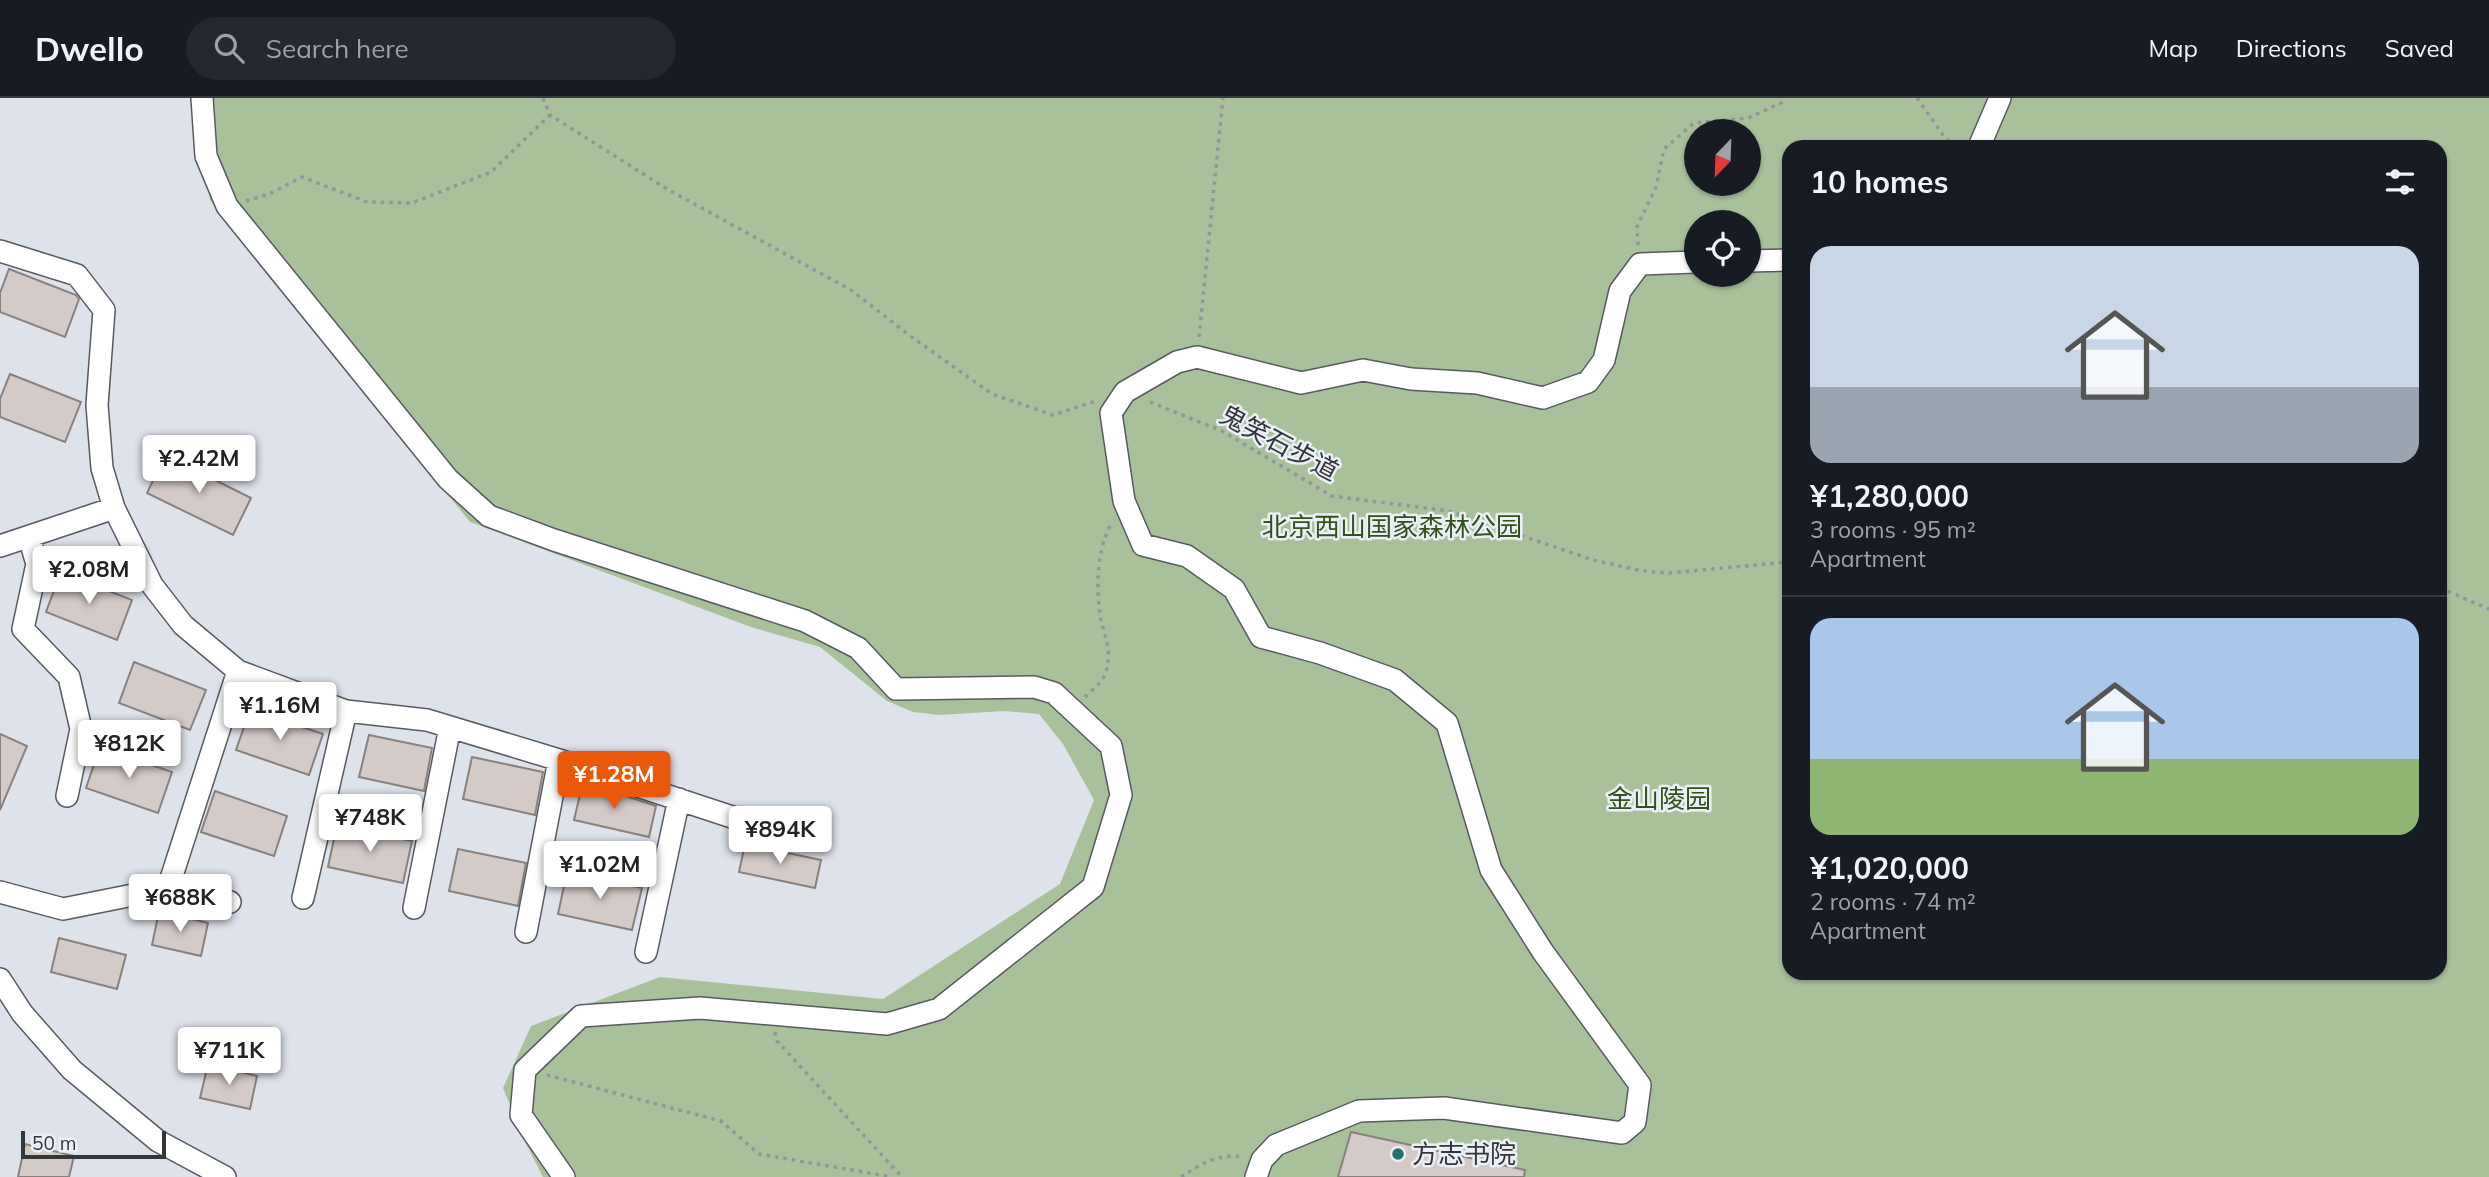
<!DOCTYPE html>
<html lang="en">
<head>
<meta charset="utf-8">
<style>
	:root { --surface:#171b24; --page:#242831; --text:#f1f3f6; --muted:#9ea1a6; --line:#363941; --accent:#ea580c }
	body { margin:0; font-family:Mulish,"Noto Sans SC",sans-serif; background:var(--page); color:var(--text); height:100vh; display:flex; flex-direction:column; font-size:26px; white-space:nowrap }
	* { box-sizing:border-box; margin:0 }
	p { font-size:23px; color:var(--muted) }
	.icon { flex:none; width:38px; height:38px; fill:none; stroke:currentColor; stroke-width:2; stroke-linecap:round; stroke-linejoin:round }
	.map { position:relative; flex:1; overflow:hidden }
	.details { position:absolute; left:1782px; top:42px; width:665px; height:840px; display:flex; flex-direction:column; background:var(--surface); border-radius:21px; box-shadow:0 2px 5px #0004 }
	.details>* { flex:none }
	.needle { width:46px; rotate:203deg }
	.fabs { position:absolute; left:1684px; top:21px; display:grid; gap:14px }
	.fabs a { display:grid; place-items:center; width:77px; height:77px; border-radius:50%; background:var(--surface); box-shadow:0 2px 5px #0004; font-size:35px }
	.scale { position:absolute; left:21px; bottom:18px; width:145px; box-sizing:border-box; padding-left:7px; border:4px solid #353639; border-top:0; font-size:19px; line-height:24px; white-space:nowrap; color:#353639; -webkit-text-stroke:5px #ebeff7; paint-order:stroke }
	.price { position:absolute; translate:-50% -60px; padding:0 16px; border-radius:7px; background:#fff; color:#222; font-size:23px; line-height:46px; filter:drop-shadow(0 2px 4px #0008) }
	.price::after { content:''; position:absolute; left:50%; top:42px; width:21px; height:16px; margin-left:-10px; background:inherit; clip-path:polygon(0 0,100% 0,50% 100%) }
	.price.selected { background:var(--accent); color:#fff }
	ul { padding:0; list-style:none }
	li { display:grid; align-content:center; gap:14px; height:371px; padding:0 28px }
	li+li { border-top:2px solid var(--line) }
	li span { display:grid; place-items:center; height:217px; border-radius:21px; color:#555 }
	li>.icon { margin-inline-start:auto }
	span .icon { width:126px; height:126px; fill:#fffc; stroke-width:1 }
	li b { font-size:30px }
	h2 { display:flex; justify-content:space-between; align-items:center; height:84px; padding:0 28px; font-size:30px }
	header { display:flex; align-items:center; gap:42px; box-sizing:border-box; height:98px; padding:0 35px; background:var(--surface); border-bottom:2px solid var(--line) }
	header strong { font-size:33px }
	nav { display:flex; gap:38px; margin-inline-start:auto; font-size:24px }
	.search { width:490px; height:63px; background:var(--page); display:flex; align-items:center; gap:18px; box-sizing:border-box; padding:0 24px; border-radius:38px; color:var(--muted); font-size:26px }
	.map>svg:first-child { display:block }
</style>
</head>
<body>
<header>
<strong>Dwello</strong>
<div class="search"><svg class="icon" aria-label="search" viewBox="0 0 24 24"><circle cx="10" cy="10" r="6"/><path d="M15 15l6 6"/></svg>Search here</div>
<nav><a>Map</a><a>Directions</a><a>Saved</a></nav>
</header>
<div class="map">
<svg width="2489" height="1079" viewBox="0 0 2489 1079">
	<rect width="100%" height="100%" fill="#dee2ea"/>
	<path fill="#a9c19b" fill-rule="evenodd" d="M 194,0 L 2489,0 L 2489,1079 L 543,1079 L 525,1044 L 503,990 L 531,928 L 660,879 L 883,901 L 1060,786 L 1094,702 L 1063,646 L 1039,616 L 1004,613 L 939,617 L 913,614 L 887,603 L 820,549 L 751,529 L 470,424 L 210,102 ZM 1696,33 L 1748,33 L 1748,86 L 1696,86 ZM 1788,49 L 2440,49 L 2440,875 L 1788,875 ZM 1696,124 L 1748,124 L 1748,177 L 1696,177 Z"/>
	<path fill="#d4cbc8" stroke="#89817e" stroke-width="2" d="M 9,171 L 76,197 L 79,201 L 65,239 L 0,214 L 0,195 Z
		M 10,276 L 81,304 L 65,344 L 0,319 L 0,301 Z
		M 165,357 L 251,400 L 233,437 L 147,395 Z
		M 61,474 L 132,502 L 117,542 L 46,514 Z
		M 134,564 L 206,592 L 190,632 L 119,605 Z
		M 250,612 L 323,636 L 309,677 L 236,652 Z
		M 0,636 L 27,648 L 0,712 Z
		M 369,637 L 432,650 L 424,693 L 359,679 Z
		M 100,649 L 172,674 L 158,715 L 86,690 Z
		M 472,659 L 543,674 L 535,717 L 463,701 Z
		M 583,684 L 656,708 L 649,739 L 574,722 Z
		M 215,693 L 287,718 L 274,758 L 201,734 Z
		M 337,727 L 412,743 L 403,785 L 328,769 Z
		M 745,746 L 821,762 L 815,790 L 739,774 Z
		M 458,751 L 526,765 L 518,808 L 449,793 Z
		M 567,774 L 642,790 L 632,832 L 558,816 Z
		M 159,813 L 208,825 L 201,858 L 152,847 Z
		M 59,840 L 126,857 L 117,891 L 51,874 Z
		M 208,966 L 257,978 L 250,1011 L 200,1000 Z
		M 1351,1034 L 1525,1072 L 1524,1079 L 1338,1079 Z
		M 25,1046 L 74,1058 L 69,1079 L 18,1079 Z"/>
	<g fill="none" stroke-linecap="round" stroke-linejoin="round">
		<defs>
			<path id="minor" d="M 202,0 L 206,58 L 227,108 L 448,381 L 489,418 L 554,442 L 805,523 L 858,550 L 896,591 L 1034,589 L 1054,595 L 1111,648 L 1121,697 L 1093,789 L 939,911 L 887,926 L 700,910 L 581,918 L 525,972 L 521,1017 L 564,1079
				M 1979,49 L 2000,0
				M 0,153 L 77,177 L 104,212 L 97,307 L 102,370 L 114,410 L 152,487 L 183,527 L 238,573 L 346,613 L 427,622 L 559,662 L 732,719
				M 1748,163 L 1788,162
				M 29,439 L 37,466 L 23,531 L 69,579 L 81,631 L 67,698
				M 0,448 L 114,410
				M 168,790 L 238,573
				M 0,794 L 63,811 L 168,790 L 230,804
				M 303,800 L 346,613
				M 414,810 L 450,629
				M 526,834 L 559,662
				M 646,854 L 679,701
				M 0,881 L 22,915 L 72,972 L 158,1043 L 225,1079
				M 1256,1079 L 1262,1062 L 1276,1047 L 1359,1013 L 1444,1010 L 1622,1035 L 1635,1024 L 1640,987 L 1543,854 L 1491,772 L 1447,625 L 1395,582 L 1320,555 L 1261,539 L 1234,491 L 1187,458 L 1143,447 L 1124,403 L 1111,315 L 1125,294 L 1177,264 L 1197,259 L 1301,285 L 1363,272 L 1411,281 L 1477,285 L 1543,300 L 1588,284 L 1604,262 L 1620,193 L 1640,166 L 1696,164"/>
		</defs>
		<use href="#minor" stroke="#575b61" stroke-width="24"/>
		<path stroke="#93959b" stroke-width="3.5" stroke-dasharray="3.5 5" stroke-linecap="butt" d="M 543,0 L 550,17 L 667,91 L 851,192 L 913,240 L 992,296 L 1053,317 L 1096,303
			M 1917,0 L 1943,37 L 1955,49
			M 246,103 L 269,96 L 302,79 L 367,104 L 412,105 L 491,74 L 550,17
			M 1638,147 L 1637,129 L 1656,89 L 1664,51 L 1694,25 L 1748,20 L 1783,4 L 1783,0
			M 1199,239 L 1223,0
			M 1150,304 L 1222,333 L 1332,398 L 1449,413 L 1593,462 L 1643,473 L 1669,475 L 1788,464
			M 2440,490 L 2489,511
			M 1085,599 C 1092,592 1104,583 1106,574 C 1113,548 1103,538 1100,516 C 1096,487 1097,452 1111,426
			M 775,934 L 777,943 L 902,1079
			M 547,977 L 721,1023 L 759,1056 L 892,1079
			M 1181,1079 C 1200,1066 1220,1055 1243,1059"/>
		<use href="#minor" stroke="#fff" stroke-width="21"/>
	</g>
	<circle fill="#27716c" stroke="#ebeff7" stroke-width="2.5" cx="1398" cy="1056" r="7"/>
	<g text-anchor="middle" stroke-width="5" stroke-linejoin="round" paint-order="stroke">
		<g font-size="26" fill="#353639" stroke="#ebeff7">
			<text transform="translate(1279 345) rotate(28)" y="9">鬼笑石步道</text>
		</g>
		<g font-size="26" fill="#315219" stroke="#ebeff7">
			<text x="1392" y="438">北京西山国家森林公园</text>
			<text x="1659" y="710">金山陵园</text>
		</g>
		<g font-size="26" fill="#353639" stroke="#ebeff7" text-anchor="start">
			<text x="1412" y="1065">方志书院</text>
		</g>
	</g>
</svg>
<div class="fabs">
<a><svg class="needle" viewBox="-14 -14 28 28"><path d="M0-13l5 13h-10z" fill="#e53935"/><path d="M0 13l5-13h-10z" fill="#9ea1a6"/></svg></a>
<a><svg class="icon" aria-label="locate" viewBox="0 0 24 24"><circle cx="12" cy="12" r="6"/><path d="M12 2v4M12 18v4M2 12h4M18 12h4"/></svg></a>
</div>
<div class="scale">50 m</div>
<b class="price" style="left:199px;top:397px">¥2.42M</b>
<b class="price" style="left:89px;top:508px">¥2.08M</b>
<b class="price" style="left:280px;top:644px">¥1.16M</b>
<b class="price" style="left:129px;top:682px">¥812K</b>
<b class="price selected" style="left:614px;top:713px">¥1.28M</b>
<b class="price" style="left:370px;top:756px">¥748K</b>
<b class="price" style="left:780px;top:768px">¥894K</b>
<b class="price" style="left:600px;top:803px">¥1.02M</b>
<b class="price" style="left:180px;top:836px">¥688K</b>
<b class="price" style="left:229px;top:989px">¥711K</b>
<section class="details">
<h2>10 homes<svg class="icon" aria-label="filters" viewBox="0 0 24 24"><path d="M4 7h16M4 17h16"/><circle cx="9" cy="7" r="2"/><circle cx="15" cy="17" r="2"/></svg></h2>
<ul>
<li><span style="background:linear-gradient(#c9d6e8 65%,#9aa5b1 0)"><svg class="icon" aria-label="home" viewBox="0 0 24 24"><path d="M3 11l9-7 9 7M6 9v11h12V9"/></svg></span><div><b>¥1,280,000</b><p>3 rooms · 95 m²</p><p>Apartment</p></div></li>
<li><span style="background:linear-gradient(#a9c7e8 65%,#8fb573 0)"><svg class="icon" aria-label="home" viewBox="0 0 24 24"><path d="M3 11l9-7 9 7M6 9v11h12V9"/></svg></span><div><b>¥1,020,000</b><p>2 rooms · 74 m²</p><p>Apartment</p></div></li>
</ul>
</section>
</div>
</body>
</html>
